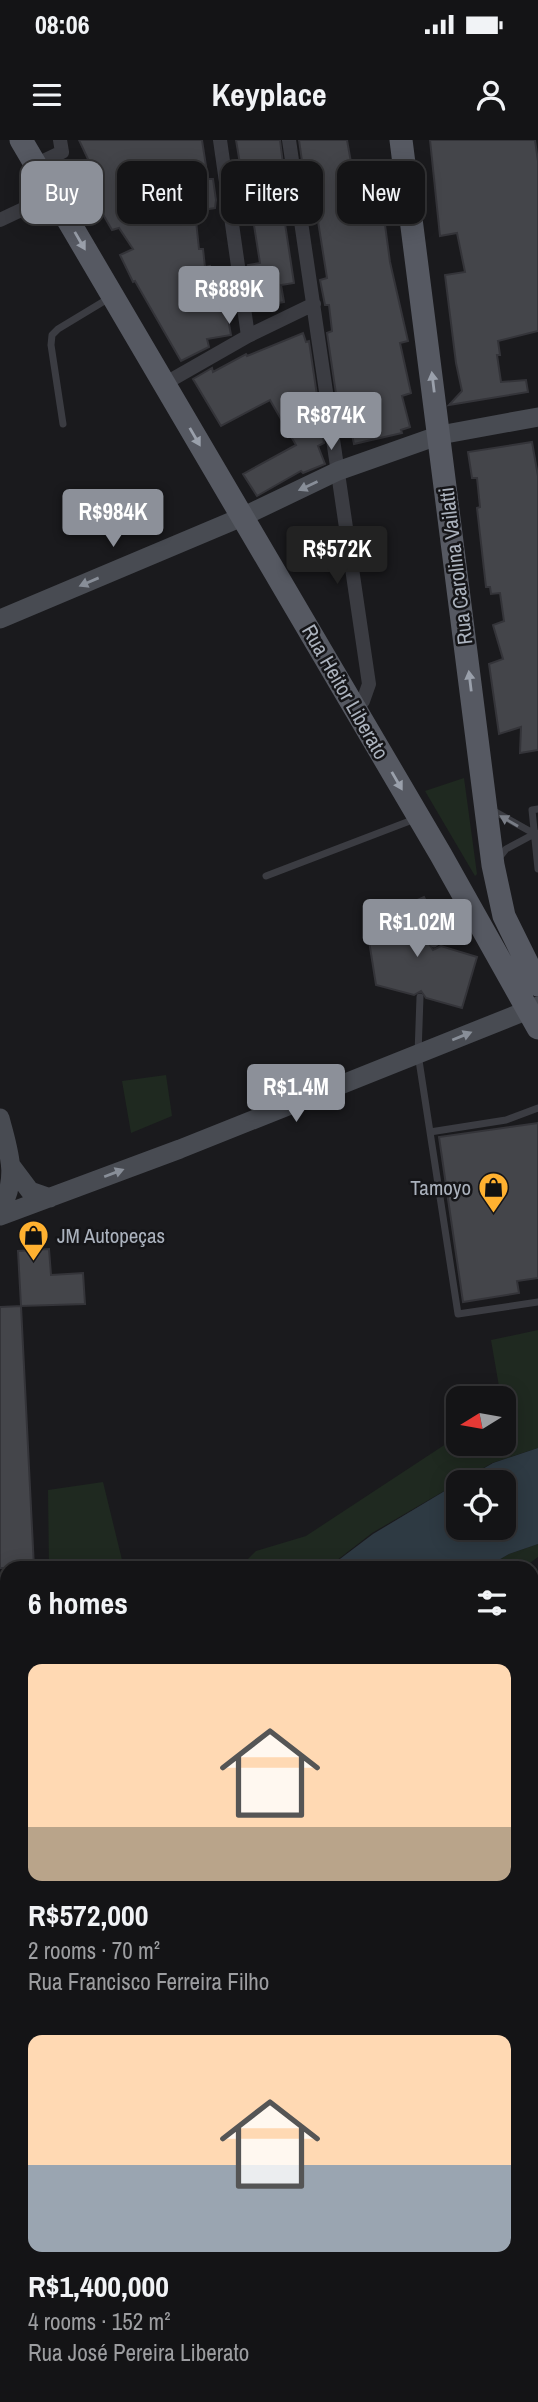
<!DOCTYPE html>
<html lang="en">
<head>
<meta charset="utf-8">
<style>
	:root { --surface:#141416; --page:#212123; --text:#f1f3f6; --muted:#9d9ea1; --line:#333335; --accent:#8c9099 }
	body { margin:0; font-family:"Archivo Narrow",sans-serif; background:var(--page); color:var(--text); height:100vh; display:flex; flex-direction:column; font-size:26px; white-space:nowrap }
	* { box-sizing:border-box; margin:0 }
	p { font-size:23px; color:var(--muted) }
	.icon { flex:none; width:38px; height:38px; fill:none; stroke:currentColor; stroke-width:2; stroke-linecap:round; stroke-linejoin:round }
	.map { position:relative; flex:1; overflow:hidden }
	.details { position:absolute; left:0px; top:1421px; width:539px; height:842px; display:flex; flex-direction:column; background:var(--surface); border-radius:21px 21px 0 0; box-shadow:0 4px 18px #0003,0 0 0 2px var(--line) }
	.details>* { flex:none }
	.top-card { position:absolute; left:21px; top:21px; width:497px; height:63px; display:flex; gap:14px }
	.needle { width:46px; rotate:259deg }
	.tools { position:absolute; left:446px; top:1246px; display:grid; gap:14px }
	.tools a { display:grid; place-items:center; width:70px; height:70px; border-radius:14px; background:var(--surface); box-shadow:0 4px 18px #0003,0 0 0 2px var(--line); font-size:35px }
	.price { position:absolute; translate:-50% -60px; padding:0 16px; border-radius:7px; background:var(--accent); color:#fff; font-size:23px; line-height:46px; filter:drop-shadow(0 2px 4px #0008) }
	.price::after { content:''; position:absolute; left:50%; top:42px; width:21px; height:16px; margin-left:-10px; background:inherit; clip-path:polygon(0 0,100% 0,50% 100%) }
	.price.on { background:#222; color:#fff }
	ul { padding:0; list-style:none }
	li { display:grid; align-content:center; gap:14px; height:371px; padding:0 28px }
	li span { display:grid; place-items:center; height:217px; border-radius:14px; color:#555 }
	li>.icon { margin-inline-start:auto }
	span .icon { width:126px; height:126px; fill:#fffc; stroke-width:1 }
	li b { font-size:30px }
	h2 { display:flex; justify-content:space-between; align-items:center; height:84px; padding:0 28px; font-size:30px }
	.tag { padding:0 24px; border-radius:14px; background:var(--surface); box-shadow:0 4px 18px #0003,0 0 0 2px var(--line); font-size:24px; line-height:63px }
	.tag.on { background:var(--accent); color:#fff }
	.status { display:flex; justify-content:space-between; align-items:center; height:49px; padding:0 35px; background:var(--surface); direction:ltr }
	.status svg { height:19px; fill:currentColor }
	header { display:flex; justify-content:space-between; align-items:center; height:91px; padding:0 28px; background:var(--surface); font-size:32px; font-weight:800 }
	.map>svg:first-child { display:block }
</style>
</head>
<body>
<div class="status"><b>08:06</b><svg viewBox="0 0 49 12"><path d="M0 12V9h3v3zM5 12V6h3v6zM10 12V3h3v9zM15 12V0h3v12zM26 1h20v11H26zM47 4h2v5h-2z"/></svg></div>
<header><svg class="icon" aria-label="menu" viewBox="0 0 24 24"><path d="M4 6h16M4 12h16M4 18h16"/></svg>Keyplace<svg class="icon" aria-label="person" viewBox="0 0 24 24"><circle cx="12" cy="8" r="4"/><path d="M4 21q1-7 8-7t8 7"/></svg></header>
<div class="map">
<svg width="538" height="2262" viewBox="0 0 538 2262">
	<rect width="100%" height="100%" fill="#1a1a1d"/>
	<path fill="#1f2920" d="M 464,638 L 477,734 L 475,736 L 425,651 Z
		M 166,935 L 172,976 L 131,993 L 122,941 Z
		M 538,1190 L 538,1308 L 492,1323 L 372,1393 L 327,1428 L 239,1428 L 256,1411 L 306,1396 L 458,1296 L 458,1304 L 504,1304 L 504,1258 L 501,1258 L 491,1200 Z
		M 103,1342 L 124,1428 L 49,1428 L 48,1350 Z
		M 538,1404 L 538,1417 L 523,1428 L 485,1428 L 509,1414 Z
		M 7,1756 L 7,1874 L 0,1881 L 0,1761 Z"/>
	<path fill="#2e3a43" d="M 538,1308 L 538,1404 L 509,1414 L 485,1428 L 328,1428 L 373,1394 L 458,1343 L 458,1388 L 504,1388 L 504,1342 L 460,1342 L 493,1323 Z
		M 7,1874 L 7,1988 L 0,1994 L 0,1881 Z"/>
	<path fill="#44454a" stroke="#343439" stroke-width="2" d="M 79,0 L 202,0 L 208,39 L 213,39 L 216,60 L 215,68 L 195,71 L 199,109 L 203,109 L 205,127 L 210,126 L 217,148 L 231,145 L 233,160 L 225,162 L 231,195 L 207,199 L 209,207 L 181,221 L 135,141 L 133,142 L 120,115 L 133,109 L 119,88 L 112,90 L 81,36 L 94,32 Z
		M 236,0 L 280,0 L 287,56 L 281,57 L 294,143 L 281,145 L 284,162 L 273,164 L 274,169 L 254,170 L 248,125 L 260,123 L 253,79 L 246,80 L 242,54 L 245,54 Z
		M 299,0 L 347,0 L 352,28 L 377,25 L 390,122 L 408,201 L 400,203 L 411,253 L 402,256 L 410,287 L 401,290 L 402,293 L 354,304 L 348,276 L 340,281 L 327,193 L 332,191 L 329,165 L 325,165 L 320,140 L 327,138 L 315,62 L 308,64 Z
		M 430,0 L 535,0 L 538,21 L 538,191 L 498,201 L 500,215 L 497,215 L 501,242 L 526,240 L 528,252 L 449,265 L 462,251 L 456,223 L 445,135 L 465,132 L 457,93 L 440,96 Z
		M 303,193 L 306,202 L 309,201 L 324,303 L 318,306 L 325,324 L 303,333 L 301,331 L 257,356 L 243,334 L 296,305 L 270,260 L 221,286 L 193,239 L 212,228 L 213,232 L 246,214 L 247,216 Z
		M 532,302 L 538,336 L 538,610 L 520,613 L 521,587 L 499,594 L 489,524 L 503,519 L 493,485 L 504,481 L 500,453 L 491,454 L 490,447 L 486,447 L 477,368 L 480,367 L 477,338 L 472,338 L 468,312 Z
		M 424,757 L 432,775 L 392,792 L 428,802 L 433,810 L 441,806 L 477,817 L 462,868 L 426,858 L 421,851 L 414,855 L 376,845 L 366,782 Z
		M 538,983 L 538,1138 L 517,1141 L 519,1153 L 463,1162 L 439,997 Z
		M 49,1109 L 51,1135 L 83,1133 L 85,1164 L 21,1166 L 18,1111 Z
		M 21,1166 L 34,1428 L 0,1428 L 0,1167 Z"/>
	<g fill="none" stroke-linecap="round" stroke-linejoin="round">
		<path stroke="#3b3c42" stroke-width="7" d="M 63,284 L 51,205 L 52,195 L 58,189 L 111,157
			M 538,669 L 532,670 L 538,729
			M 492,670 L 533,693
			M 498,719 L 506,709 L 536,693
			M 266,736 L 415,679
			M 434,804 L 470,774
			M 420,857 L 418,914 L 430,992 L 506,980 L 538,968
			M 430,992 L 458,1174 L 538,1162"/>
		<path stroke="#3b3c42" stroke-width="14" d="M 220,0 L 248,196
			M 289,0 L 369,544 L 363,561 L 355,569
			M 35,25 L 62,12 L 60,0
			M 0,80 L 53,55
			M 164,244 L 248,196 L 314,164
			M 532,1691 L 538,1688
			M 0,2062 L 7,2060
			M 84,2256 L 85,2262
			M 246,2256 L 247,2262
			M 446,2256 L 447,2262"/>
		<path stroke="#484b52" stroke-width="19" d="M 0,479 L 242,377 L 338,331 L 440,295 L 538,277
			M 0,978 C 9,1013 19,1037 0,1071
			M 12,1027 L 30,1051 L 50,1058
			M 0,1076 L 180,1009 L 538,866"/>
		<path stroke="#565962" stroke-width="23" d="M 21,0 L 441,715 L 538,888
			M 401,0 L 493,725 L 504,776 L 538,845"/>
	</g>
	<defs><path id="oneway-solid" d="M-6-.8H1V-3.2L6.5 0L1 3.2V.8H-6Z" transform="scale(1.75)"/></defs>
	<g fill="#9aa0ab">
		<use href="#oneway-solid" transform="translate(80 101) rotate(60)"/>
		<use href="#oneway-solid" transform="translate(433 242) rotate(-97)"/>
		<use href="#oneway-solid" transform="translate(195 297) rotate(60)"/>
		<use href="#oneway-solid" transform="translate(470 541) rotate(-97)"/>
		<use href="#oneway-solid" transform="translate(397 641) rotate(60)"/>
	</g>
	<g fill="#888e98">
		<use href="#oneway-solid" transform="translate(308 346) rotate(155)"/>
		<use href="#oneway-solid" transform="translate(89 442) rotate(157)"/>
		<use href="#oneway-solid" transform="translate(462 896) rotate(-22)"/>
		<use href="#oneway-solid" transform="translate(114 1033) rotate(-21)"/>
	</g>
	<use fill="#797d86" href="#oneway-solid" transform="translate(509 681) rotate(-150)"/>
	<defs>
		<symbol id="shop-pin" viewBox="-11 -11 22 30"><path d="M0 17L-7.5 6A9.5 9.5 0 1 1 7.5 6Z" fill="#ffb130" stroke="#151518"/><path d="M-5-2.5h2.3a2.7 3.5 0 0 1 5.4 0H5L5.5 6h-11ZM-1.5-2.5h3a1.5 2.3 0 0 0-3 0Z" fill="#111"/></symbol>
	</defs>
	<g fill-rule="evenodd">
		<use href="#shop-pin" x="476" y="1030" width="35" height="47"/>
		<use href="#shop-pin" x="16" y="1078" width="35" height="47"/>
	</g>
	<g text-anchor="middle" stroke-width="5" stroke-linejoin="round" paint-order="stroke">
		<g font-size="21" fill="#abb2bd" stroke="#151518">
			<text transform="translate(456 426) rotate(-97)" y="7">Rua Carolina Vailatti</text>
			<text transform="translate(345 552) rotate(60)" y="7">Rua Heitor Liberato</text>
		</g>
		<g font-size="21" fill="#abb2bd" stroke="#151518" text-anchor="end">
			<text x="471" y="1055">Tamoyo</text>
			<text x="57" y="1103" text-anchor="start">JM Autopeças</text>
		</g>
	</g>
</svg>
<div class="tools">
<a><svg class="needle" viewBox="-14 -14 28 28"><path d="M0-13l5 13h-10z" fill="#e53935"/><path d="M0 13l5-13h-10z" fill="#9d9ea1"/></svg></a>
<a><svg class="icon" aria-label="locate" viewBox="0 0 24 24"><circle cx="12" cy="12" r="6"/><path d="M12 2v4M12 18v4M2 12h4M18 12h4"/></svg></a>
</div>
<b class="price" style="left:229px;top:186px">R$889K</b>
<b class="price" style="left:331px;top:312px">R$874K</b>
<b class="price" style="left:113px;top:409px">R$984K</b>
<b class="price on" style="left:337px;top:446px">R$572K</b>
<b class="price" style="left:417px;top:819px">R$1.02M</b>
<b class="price" style="left:296px;top:984px">R$1.4M</b>
<div class="top-card">
<a class="tag on">Buy</a>
<a class="tag">Rent</a>
<a class="tag">Filters</a>
<a class="tag">New</a>
</div>
<section class="details">
<h2>6 homes<svg class="icon" aria-label="filters" viewBox="0 0 24 24"><path d="M4 7h16M4 17h16"/><circle cx="9" cy="7" r="2"/><circle cx="15" cy="17" r="2"/></svg></h2>
<ul>
<li><span style="background:linear-gradient(#ffd9b3 75%,#b9a48a 0)"><svg class="icon" aria-label="home" viewBox="0 0 24 24"><path d="M3 11l9-7 9 7M6 9v11h12V9"/></svg></span><div><b>R$572,000</b><p>2 rooms · 70 m²</p><p>Rua Francisco Ferreira Filho</p></div></li>
<li><span style="background:linear-gradient(#ffd9b3 60%,#9aa5b1 0)"><svg class="icon" aria-label="home" viewBox="0 0 24 24"><path d="M3 11l9-7 9 7M6 9v11h12V9"/></svg></span><div><b>R$1,400,000</b><p>4 rooms · 152 m²</p><p>Rua José Pereira Liberato</p></div></li>
</ul>
</section>
</div>
</body>
</html>
